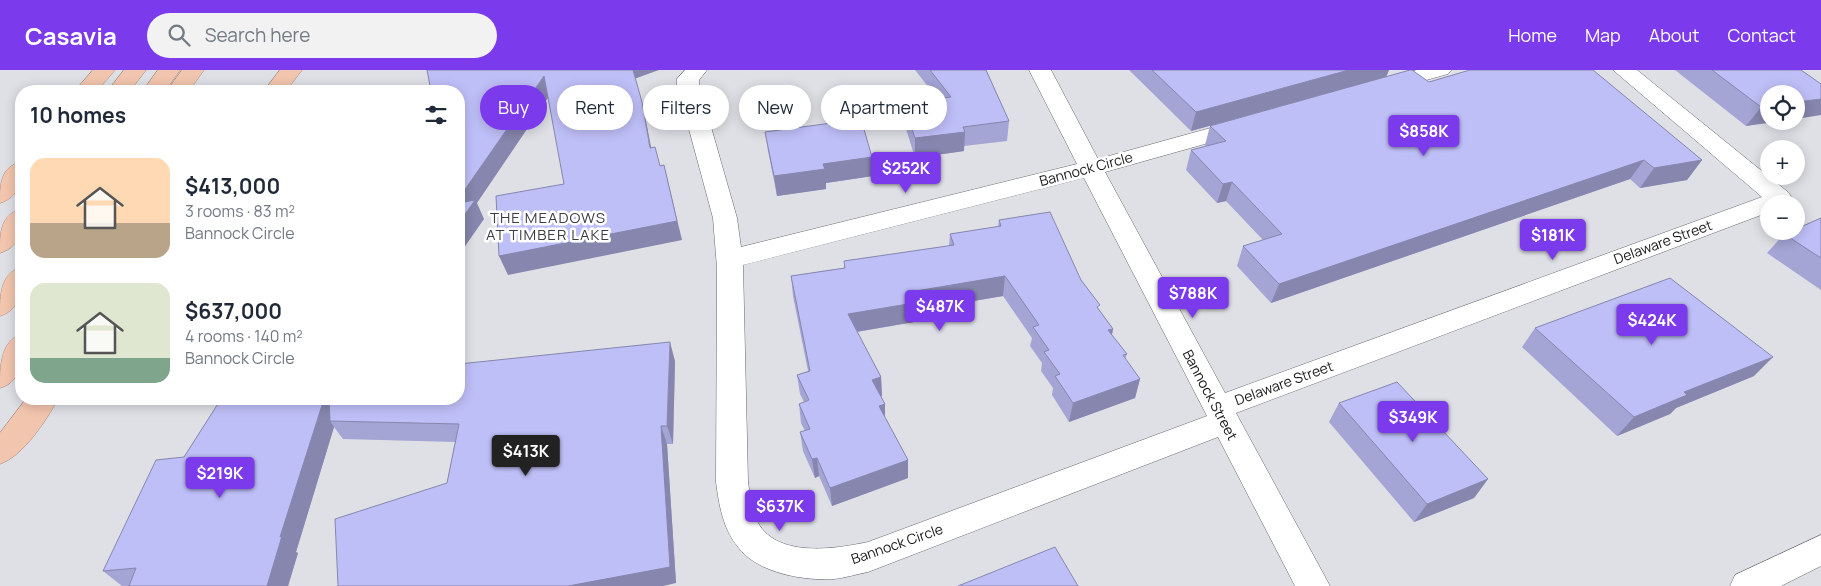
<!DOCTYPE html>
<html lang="en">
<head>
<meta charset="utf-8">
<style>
	:root { --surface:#fff; --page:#f2f2f3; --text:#1f2937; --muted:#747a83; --accent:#7c3aed }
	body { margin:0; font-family:Manrope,sans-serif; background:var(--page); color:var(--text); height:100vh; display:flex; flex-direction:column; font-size:19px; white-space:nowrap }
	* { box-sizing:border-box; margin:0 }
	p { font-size:16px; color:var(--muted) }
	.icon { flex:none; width:28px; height:28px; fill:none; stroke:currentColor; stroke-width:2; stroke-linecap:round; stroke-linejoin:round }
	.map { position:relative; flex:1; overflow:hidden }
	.drawer { position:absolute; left:15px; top:15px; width:450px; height:320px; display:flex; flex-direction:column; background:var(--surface); border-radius:20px; box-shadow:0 2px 12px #0003 }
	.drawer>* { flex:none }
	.hud { position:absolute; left:480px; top:15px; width:475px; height:45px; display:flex; gap:10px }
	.controls { position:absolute; left:1760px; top:15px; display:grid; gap:10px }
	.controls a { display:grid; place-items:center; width:45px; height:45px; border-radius:50%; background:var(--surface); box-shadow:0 2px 12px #0003; font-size:25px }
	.price { position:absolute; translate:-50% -42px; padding:0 11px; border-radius:5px; background:var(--accent); color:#fff; font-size:16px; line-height:32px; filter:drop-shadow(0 1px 2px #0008) }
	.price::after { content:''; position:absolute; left:50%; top:30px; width:15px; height:11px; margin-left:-8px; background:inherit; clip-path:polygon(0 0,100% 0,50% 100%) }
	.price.active { background:#222; color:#fff }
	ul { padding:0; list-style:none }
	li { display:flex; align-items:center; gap:15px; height:125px; padding:0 15px }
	li span { display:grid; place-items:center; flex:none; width:140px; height:100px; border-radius:15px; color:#555 }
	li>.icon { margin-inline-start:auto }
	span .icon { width:60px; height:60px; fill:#fffc; stroke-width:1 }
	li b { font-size:21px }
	h2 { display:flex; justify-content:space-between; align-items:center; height:60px; padding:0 15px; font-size:21px }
	.tag { padding:0 18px; border-radius:22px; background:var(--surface); box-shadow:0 2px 12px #0003; font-size:18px; line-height:45px }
	.tag.active { background:var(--accent); color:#fff }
	header { display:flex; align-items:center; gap:30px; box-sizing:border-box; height:70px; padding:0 25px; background:var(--accent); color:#fff }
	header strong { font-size:24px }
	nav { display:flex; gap:28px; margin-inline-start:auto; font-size:18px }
	.search { width:350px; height:45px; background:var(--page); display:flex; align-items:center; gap:12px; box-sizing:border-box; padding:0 18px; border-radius:28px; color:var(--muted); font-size:19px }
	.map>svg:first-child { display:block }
</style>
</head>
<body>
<header>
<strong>Casavia</strong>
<div class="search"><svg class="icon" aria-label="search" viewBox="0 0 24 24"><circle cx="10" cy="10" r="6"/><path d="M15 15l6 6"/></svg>Search here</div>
<nav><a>Home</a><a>Map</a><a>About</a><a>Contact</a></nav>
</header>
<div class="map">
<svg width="1821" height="516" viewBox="0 0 1821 516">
	<rect width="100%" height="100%" fill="#dfe0e6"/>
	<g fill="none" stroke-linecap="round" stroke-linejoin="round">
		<defs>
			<path id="minor" d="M 685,0 L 707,0 L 699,10 L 699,15 L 737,148 L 741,177 L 1077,94 L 1029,0 L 1051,0 L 1098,89 L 1243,49 L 1251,51 L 1254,56 L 1251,61 L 1105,102 L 1225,323 L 1762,127 L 1613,0 L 1637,0 L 1789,123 L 1792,129 L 1789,134 L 1769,134 L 1769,142 L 1236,343 L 1330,516 L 1295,516 L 1218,367 L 868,502 C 857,504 845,508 834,509 C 804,511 757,503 738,477 C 723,459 719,435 716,412 L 717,198 L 713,148 L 677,15 L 677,9 ZM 1084,108 L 1207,346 L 868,472 C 835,479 774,489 756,449 C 751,438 750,424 748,412 L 743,195 Z
				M 1417,0 L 1452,0 L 1448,4 L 1383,22 L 1375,21 L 1372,16 L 1375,11 Z
				M 1821,465 L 1821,496 L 1781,516 L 1730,516 L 1735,505 Z"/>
			<path id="motorway" d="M 93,0 L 115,0 L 97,21 L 75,21 Z
				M 124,0 L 146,0 L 130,21 L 108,21 Z
				M 158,0 L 180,0 L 165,21 L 143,21 Z
				M 182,0 L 204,0 L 189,21 L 167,21 Z
				M 280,0 L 302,0 L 286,21 L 264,21 Z
				M 21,92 C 22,109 20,127 0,133 C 0,115 0,97 21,92 Z
				M 21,139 C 22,158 22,176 0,183 C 0,163 0,145 21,139 Z
				M 21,197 C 22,217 22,239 0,246 C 0,225 0,204 21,197 Z
				M 21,264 C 22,286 24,311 0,318 C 0,297 0,272 21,264 Z
				M 26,329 L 58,329 C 46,351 23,386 0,394 L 0,363 Z"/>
		</defs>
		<use href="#minor" stroke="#66676d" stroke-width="1"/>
		<use href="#motorway" stroke="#a5887a" stroke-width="1"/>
		<use href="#minor" fill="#fff" fill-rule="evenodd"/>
		<use href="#motorway" fill="#f2c5ae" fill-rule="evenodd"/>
	</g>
	<path fill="#a4a4d5" d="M 915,0 L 986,0 L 1009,51 L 1007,71 L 964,76 L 964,81 L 915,88 L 904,52 L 903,33 L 937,28 Z
		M 1129,0 L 1389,0 L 1386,7 L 1191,61 Z
		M 1675,0 L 1801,0 L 1769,51 L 1746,56 Z
		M 1429,12 L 1702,90 L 1687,110 L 1640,118 L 1630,109 L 1271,233 L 1237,196 L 1243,176 L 1263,170 L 1226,131 L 1217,133 L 1186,100 L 1191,80 L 1206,76 L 1205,75 L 1210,56 Z
		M 765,62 L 872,87 L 873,106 L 826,113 L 826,119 L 777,126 L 768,81 Z
		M 1821,148 L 1821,220 L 1767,183 L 1784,164 Z
		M 999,150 L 1081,210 L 1099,240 L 1113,259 L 1112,265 L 1127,284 L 1125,289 L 1140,309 L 1135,328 L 1069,352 L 1052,325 L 1053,318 L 1041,301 L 1042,293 L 1030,276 L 1032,268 L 1003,226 L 914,241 L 914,252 L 857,262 L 881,307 L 882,326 L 881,327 L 885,334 L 885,348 L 908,390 L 908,408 L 832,436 L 819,406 L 815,408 L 803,381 L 800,362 L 805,361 L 801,353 L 799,334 L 804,332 L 800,324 L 797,305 L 808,301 L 793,226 L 791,206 L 844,198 L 844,191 L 949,176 L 950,164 L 998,157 Z
		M 1535,258 L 1754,306 L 1676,338 L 1670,344 L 1617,366 L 1522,277 Z
		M 675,291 L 673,374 L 667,374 L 676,513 L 447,413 L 455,372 L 343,369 L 334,357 L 296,482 L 298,483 L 288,516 L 122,516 L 103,501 L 184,387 L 221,329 Z
		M 1339,333 L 1488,409 L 1474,428 L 1414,452 L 1329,352 Z"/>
	<path fill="#8686ae" d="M 632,0 L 659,0 L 634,9 Z
		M 1349,0 L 1389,0 L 1386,7 L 1191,61 L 1196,42 Z
		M 544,6 L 550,25 L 477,133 L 484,149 L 459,185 L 459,128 Z
		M 1821,29 L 1821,45 L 1796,49 L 1796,32 Z
		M 642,32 L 646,51 L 655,97 L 650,78 Z
		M 1769,36 L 1769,51 L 1782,51 L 1746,56 L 1761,37 Z
		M 965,62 L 964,81 L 915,88 L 915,68 Z
		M 872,87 L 873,106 L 826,113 L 826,119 L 777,126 L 774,106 L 823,94 Z
		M 1644,90 L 1630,109 L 1271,233 L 1279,214 Z
		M 1702,90 L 1687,110 L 1640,118 L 1654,98 Z
		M 664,95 L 682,170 L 508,205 L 499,186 Z
		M 1232,112 L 1226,131 L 1217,133 L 1223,114 Z
		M 1005,206 L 1003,226 L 914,241 L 914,252 L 849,263 L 848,244 L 910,222 Z
		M 1113,259 L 1109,278 L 1108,260 Z
		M 670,272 L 675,291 L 673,374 L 667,356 Z
		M 1773,287 L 1754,306 L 1676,338 L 1670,344 L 1617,366 L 1634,347 L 1684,322 Z
		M 881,307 L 882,326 L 873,329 L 872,310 Z
		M 1140,309 L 1135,328 L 1069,352 L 1073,333 Z
		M 324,329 L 338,329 L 330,351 L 334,357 L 296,482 L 298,483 L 288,516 L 267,516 L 280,467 Z
		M 885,334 L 885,352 L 879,336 Z
		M 661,356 L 667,374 L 676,513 L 663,516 L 568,516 Z
		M 817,388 L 819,406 L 815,408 L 812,389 Z
		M 908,390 L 908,408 L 832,436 L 830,418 Z
		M 1488,409 L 1474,428 L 1414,452 L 1427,434 Z"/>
	<path fill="#bfbff8" stroke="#8686ae" d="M 427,0 L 633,0 L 642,32 L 650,78 L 655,77 L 660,96 L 664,95 L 677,151 L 499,186 L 496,126 L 564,114 L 544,6 L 459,128 L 459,21 L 431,21 Z
		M 930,0 L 986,0 L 1009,51 L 963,57 L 965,62 L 915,68 L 903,33 L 951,27 Z
		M 1152,0 L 1349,0 L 1196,42 Z
		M 1410,0 L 1412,0 L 1429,12 L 1470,0 L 1593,0 L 1702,90 L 1654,98 L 1644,90 L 1279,214 L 1243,176 L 1282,164 L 1232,112 L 1223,114 L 1191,80 L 1226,71 L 1210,56 Z
		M 1712,0 L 1801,0 L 1821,14 L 1821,29 L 1796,32 L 1796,24 L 1769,24 L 1769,36 L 1761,37 Z
		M 861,49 L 872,87 L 823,94 L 825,99 L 774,106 L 765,62 Z
		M 475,130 L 459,153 L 459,133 Z
		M 1050,142 L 1081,210 L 1100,235 L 1097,237 L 1113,259 L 1108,260 L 1127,284 L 1123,285 L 1140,309 L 1073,333 L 1055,306 L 1060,304 L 1044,282 L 1049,280 L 1033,257 L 1039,255 L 1005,206 L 910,222 L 914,233 L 848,244 L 881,307 L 872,310 L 885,334 L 879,336 L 908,390 L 830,418 L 817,388 L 812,389 L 800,362 L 810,359 L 799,334 L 809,330 L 797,305 L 810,301 L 791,206 L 845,198 L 844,191 L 954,175 L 950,164 L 1001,156 L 999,150 Z
		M 1821,148 L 1821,188 L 1784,164 L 1790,161 L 1796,161 L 1796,159 Z
		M 1670,208 L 1773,287 L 1684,322 L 1687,325 L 1634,347 L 1535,258 Z
		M 670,272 L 667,356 L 661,356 L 670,497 L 568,516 L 338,516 L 335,449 L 447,413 L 459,354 L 330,351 L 329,329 L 459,329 L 459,294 Z
		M 1397,312 L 1488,409 L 1427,434 L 1339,333 Z
		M 221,329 L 324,329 L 280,467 L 282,466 L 267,516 L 129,516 L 136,498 L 103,501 L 156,390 L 184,387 Z
		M 1055,477 L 1078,516 L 958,516 Z"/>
	<g text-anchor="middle" stroke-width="5" stroke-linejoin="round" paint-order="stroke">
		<g font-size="14" fill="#171719" stroke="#fff">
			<text transform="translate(1086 99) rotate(-15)" y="5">Bannock Circle</text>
			<text transform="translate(1663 172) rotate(-20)" y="5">Delaware Street</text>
			<text transform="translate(1284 313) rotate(-20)" y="5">Delaware Street</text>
			<text transform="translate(1210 325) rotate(62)" y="5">Bannock Street</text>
			<text transform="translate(897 474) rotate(-19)" y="5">Bannock Circle</text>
		</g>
		<g font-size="15" letter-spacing="1" fill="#3d3d43" stroke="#fff">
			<text x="548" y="153">THE MEADOWS<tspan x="548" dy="17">AT TIMBER LAKE</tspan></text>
		</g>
	</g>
</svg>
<div class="controls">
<a><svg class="icon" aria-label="locate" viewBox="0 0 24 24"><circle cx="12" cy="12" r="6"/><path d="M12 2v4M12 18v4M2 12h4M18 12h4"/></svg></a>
<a>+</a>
<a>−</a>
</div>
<b class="price" style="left:1424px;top:87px">$858K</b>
<b class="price" style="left:906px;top:124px">$252K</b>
<b class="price" style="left:1553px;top:191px">$181K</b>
<b class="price" style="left:1193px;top:249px">$788K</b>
<b class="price" style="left:940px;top:262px">$487K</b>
<b class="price" style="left:1652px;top:276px">$424K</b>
<b class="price" style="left:1413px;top:373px">$349K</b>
<b class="price active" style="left:526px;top:407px">$413K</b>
<b class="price" style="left:220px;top:429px">$219K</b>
<b class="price" style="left:780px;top:462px">$637K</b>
<div class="hud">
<a class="tag active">Buy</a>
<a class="tag">Rent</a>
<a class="tag">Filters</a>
<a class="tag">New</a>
<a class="tag">Apartment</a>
</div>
<section class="drawer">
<h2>10 homes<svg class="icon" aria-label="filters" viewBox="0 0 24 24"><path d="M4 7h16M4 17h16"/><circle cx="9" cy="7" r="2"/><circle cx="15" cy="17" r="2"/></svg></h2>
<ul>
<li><span style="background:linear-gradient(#ffd9b3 65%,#b9a48a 0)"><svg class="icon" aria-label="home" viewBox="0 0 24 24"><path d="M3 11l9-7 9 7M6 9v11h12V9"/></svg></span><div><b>$413,000</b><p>3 rooms · 83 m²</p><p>Bannock Circle</p></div></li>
<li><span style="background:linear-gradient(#dfe7d0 75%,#7fa58c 0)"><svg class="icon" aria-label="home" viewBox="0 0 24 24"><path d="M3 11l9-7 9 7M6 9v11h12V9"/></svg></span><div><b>$637,000</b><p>4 rooms · 140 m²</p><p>Bannock Circle</p></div></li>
</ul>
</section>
</div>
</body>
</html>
